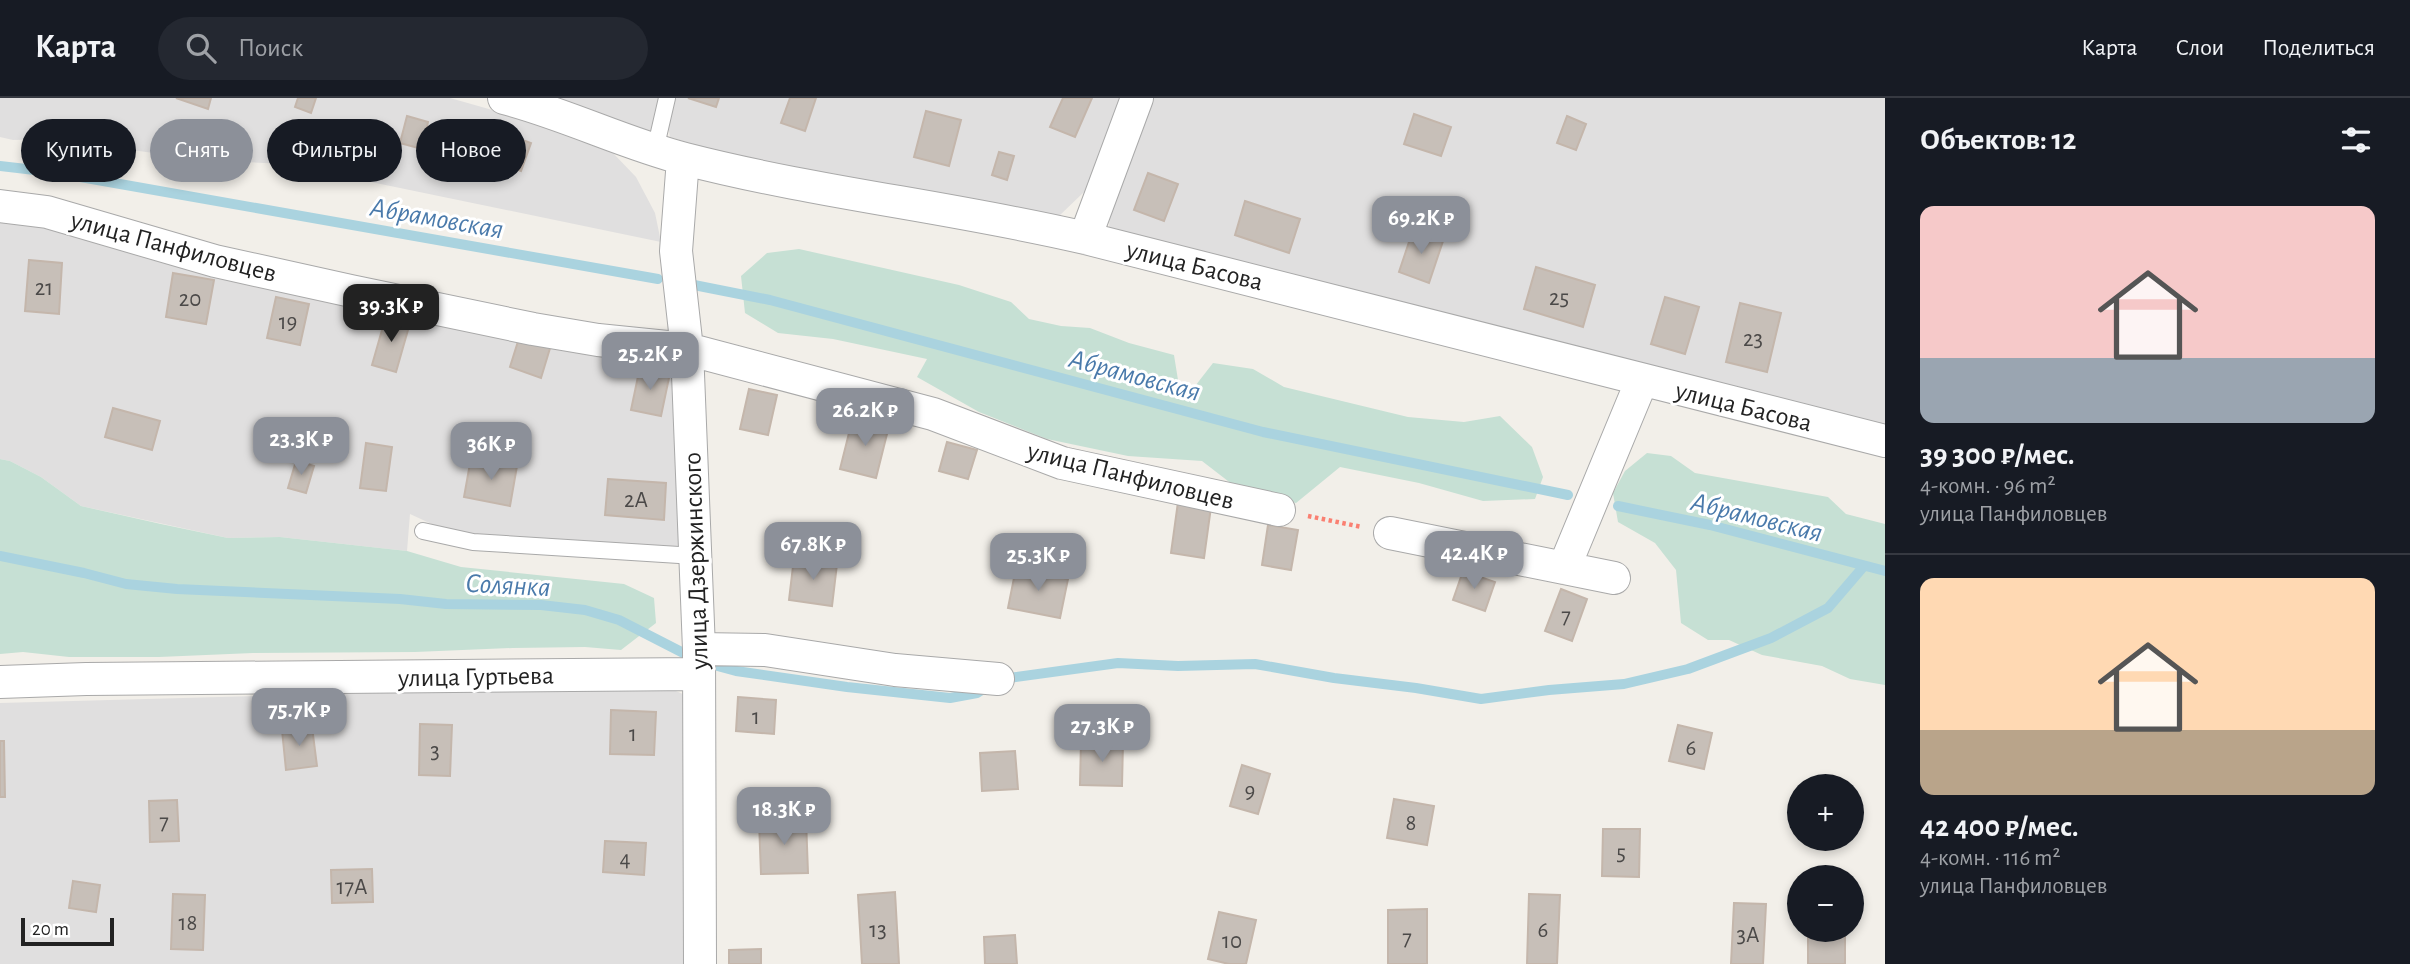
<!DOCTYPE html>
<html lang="ru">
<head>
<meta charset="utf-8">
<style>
	:root { --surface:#171b24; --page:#242831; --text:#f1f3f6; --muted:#9ea1a6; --line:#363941; --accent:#8c9099 }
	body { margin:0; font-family:"Alegreya Sans",sans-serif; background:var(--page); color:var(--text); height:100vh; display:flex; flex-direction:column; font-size:26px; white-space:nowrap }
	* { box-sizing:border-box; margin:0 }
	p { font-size:23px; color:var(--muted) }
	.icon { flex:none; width:38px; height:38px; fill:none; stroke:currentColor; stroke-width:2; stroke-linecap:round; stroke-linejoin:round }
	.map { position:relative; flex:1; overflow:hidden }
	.side { display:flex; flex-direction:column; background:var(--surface); width:525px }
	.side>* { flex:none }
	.hud { position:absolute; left:21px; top:21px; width:665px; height:63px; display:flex; gap:14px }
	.buttons { position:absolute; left:1787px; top:676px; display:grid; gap:14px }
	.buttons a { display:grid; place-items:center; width:77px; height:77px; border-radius:50%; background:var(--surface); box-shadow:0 4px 10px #0003; font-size:35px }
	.scale { position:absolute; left:21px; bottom:18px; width:93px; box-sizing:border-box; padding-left:7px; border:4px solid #222; border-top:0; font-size:19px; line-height:24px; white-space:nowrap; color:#222; -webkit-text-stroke:5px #fff; paint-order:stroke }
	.price { position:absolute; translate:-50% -60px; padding:0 16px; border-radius:14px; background:var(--accent); color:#fff; font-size:23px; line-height:46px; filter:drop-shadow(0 2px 4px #0008) }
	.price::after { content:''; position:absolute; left:50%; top:42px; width:21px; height:16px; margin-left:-10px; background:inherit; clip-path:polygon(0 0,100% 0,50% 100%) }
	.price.active { background:#222; color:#fff }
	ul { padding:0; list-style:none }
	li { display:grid; align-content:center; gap:14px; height:371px; padding:0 35px }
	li+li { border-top:2px solid var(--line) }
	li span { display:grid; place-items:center; height:217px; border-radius:14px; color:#555 }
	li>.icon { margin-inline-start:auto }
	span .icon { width:126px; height:126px; fill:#fffc; stroke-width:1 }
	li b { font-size:30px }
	h2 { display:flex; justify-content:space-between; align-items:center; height:84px; padding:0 35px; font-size:30px }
	.tag { padding:0 24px; border-radius:32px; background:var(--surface); box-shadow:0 4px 10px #0003; font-size:24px; line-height:63px }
	.tag.active { background:var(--accent); color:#fff }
	header { display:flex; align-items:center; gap:42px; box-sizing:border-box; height:98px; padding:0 35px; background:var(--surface); border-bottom:2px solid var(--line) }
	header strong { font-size:33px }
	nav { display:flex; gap:38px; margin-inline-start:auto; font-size:24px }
	.search { width:490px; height:63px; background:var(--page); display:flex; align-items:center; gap:18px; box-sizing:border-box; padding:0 24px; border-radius:38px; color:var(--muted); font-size:26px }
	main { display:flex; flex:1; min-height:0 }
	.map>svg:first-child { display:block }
</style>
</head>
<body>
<header>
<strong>Карта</strong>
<div class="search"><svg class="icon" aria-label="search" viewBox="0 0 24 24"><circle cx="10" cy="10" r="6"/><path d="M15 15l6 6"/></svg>Поиск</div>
<nav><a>Карта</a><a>Слои</a><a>Поделиться</a></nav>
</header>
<main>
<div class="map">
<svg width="1885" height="866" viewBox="0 0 1885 866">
	<rect width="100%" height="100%" fill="#f2efe9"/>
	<path fill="#e0dfdf" d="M 0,0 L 450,0 L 573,35 L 613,55 L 636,79 L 655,115 L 661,144 L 284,66 L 206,62 L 49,41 L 13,42 L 0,39 Z
		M 550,0 L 661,0 L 655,30 L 650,35 Z
		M 673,0 L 1128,0 L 1116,38 L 1084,94 L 1059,118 L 990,109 L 863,86 L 837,76 L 766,68 L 670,39 L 667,23 Z
		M 1152,0 L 1885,0 L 1885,333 L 1109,131 L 1110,112 Z
		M 0,120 L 668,257 L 678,272 L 679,449 L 479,437 L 436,428 L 410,416 L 407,453 L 280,439 L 228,440 L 81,408 L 41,379 L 10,363 L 0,361 Z
		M 662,587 L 685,597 L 686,866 L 0,866 L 0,605 Z"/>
	<path fill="#c6e0d4" d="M 799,151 L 959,187 L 1011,204 L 1029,221 L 1061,228 L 1090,230 L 1129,245 L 1174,257 L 1178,282 L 1192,292 L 1213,265 L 1253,271 L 1284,289 L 1408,319 L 1464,324 L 1500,318 L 1532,349 L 1543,379 L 1535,401 L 1483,403 L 1419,385 L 1340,369 L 1296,405 L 1237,390 L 1202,363 L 1128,358 L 1047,341 L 979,314 L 917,279 L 927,261 L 833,241 L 778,235 L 745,215 L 741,178 L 767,155 Z
		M 1647,355 L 1671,358 L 1695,375 L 1828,399 L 1846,416 L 1885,426 L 1885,587 L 1850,581 L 1822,568 L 1762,557 L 1729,542 L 1708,542 L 1681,525 L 1676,472 L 1655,445 L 1618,424 L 1613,395 L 1625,373 Z
		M 0,361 L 10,363 L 41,379 L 81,408 L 161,426 L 228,440 L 280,439 L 407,453 L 461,469 L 624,486 L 654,500 L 656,525 L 621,552 L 585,549 L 513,550 L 415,554 L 253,555 L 159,559 L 69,559 L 23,554 L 0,556 Z"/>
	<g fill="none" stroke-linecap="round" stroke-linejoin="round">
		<path stroke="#aad3df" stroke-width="10" d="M 0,68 L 52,74 L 658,181
			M 694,187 L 770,202 L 1263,334 L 1568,397
			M 1618,408 L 1710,427 L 1885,473
			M 0,458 L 84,475 L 126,486 L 177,491 L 400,501 L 446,506 L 541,507 L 585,512 L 619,522 L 699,563 L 736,573 L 847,589 L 950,600 L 977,595 L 988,588
			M 1001,581 L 1118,565 L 1178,568 L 1255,566 L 1334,580 L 1416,590 L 1481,601 L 1549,592 L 1624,586 L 1688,571 L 1771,540 L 1828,510 L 1864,468"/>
	</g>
	<path fill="#c7bfb8" stroke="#c4b6ab" stroke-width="2" d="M 176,0 L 211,0 L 208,11 Z
		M 298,0 L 316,0 L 311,15 L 295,9 Z
		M 688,0 L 719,0 L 716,9 Z
		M 790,0 L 816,0 L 805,33 L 781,25 Z
		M 1063,0 L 1092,0 L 1075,39 L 1050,29 Z
		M 926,13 L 961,22 L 949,68 L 914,59 Z
		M 1414,16 L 1451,29 L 1441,58 L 1404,46 Z
		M 407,18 L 428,24 L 422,51 L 400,45 Z
		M 1567,18 L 1586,26 L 1576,52 L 1557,45 Z
		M 501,34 L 531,45 L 521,73 L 490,62 Z
		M 333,45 L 358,49 L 354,71 L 329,67 Z
		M 999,54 L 1014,58 L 1007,82 L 992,77 Z
		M 1148,75 L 1178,86 L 1164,123 L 1134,112 Z
		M 1245,103 L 1300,121 L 1289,155 L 1235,137 Z
		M 1413,132 L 1443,143 L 1429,185 L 1399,174 Z
		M 29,162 L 62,165 L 59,216 L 25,213 Z
		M 1536,169 L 1595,187 L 1583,229 L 1524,211 Z
		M 173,175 L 214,182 L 206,226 L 166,219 Z
		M 276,199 L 309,206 L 300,247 L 267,240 Z
		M 1665,199 L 1699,209 L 1685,256 L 1651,246 Z
		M 1740,205 L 1781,215 L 1767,274 L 1726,264 Z
		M 386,218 L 410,225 L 396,274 L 372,267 Z
		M 520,237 L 551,247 L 541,280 L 510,269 Z
		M 640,269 L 670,275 L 661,318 L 631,312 Z
		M 749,291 L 777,297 L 768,337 L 740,331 Z
		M 113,310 L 160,323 L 152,352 L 105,339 Z
		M 853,319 L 889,328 L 876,380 L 840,371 Z
		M 947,344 L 977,352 L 968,381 L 939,373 Z
		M 366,345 L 392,349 L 386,393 L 360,390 Z
		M 471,360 L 517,368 L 510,408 L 464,399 Z
		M 296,363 L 314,368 L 306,395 L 288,390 Z
		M 608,381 L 666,385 L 664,422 L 605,417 Z
		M 1178,404 L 1211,409 L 1204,460 L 1171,455 Z
		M 1268,427 L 1298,432 L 1291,472 L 1262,467 Z
		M 794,460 L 837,466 L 832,508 L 789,502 Z
		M 1016,470 L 1068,481 L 1060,520 L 1008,510 Z
		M 1463,473 L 1495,484 L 1485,513 L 1453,502 Z
		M 1561,491 L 1587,501 L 1572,543 L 1545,533 Z
		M 738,599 L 776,602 L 774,636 L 736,633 Z
		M 611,612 L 656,614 L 654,657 L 610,656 Z
		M 420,626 L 452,627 L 450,678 L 419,677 Z
		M 1678,627 L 1712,635 L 1704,671 L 1669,663 Z
		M 312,629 L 317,668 L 286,672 L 282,632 Z
		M 0,643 L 4,643 L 5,699 L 0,699 Z
		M 1081,643 L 1123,644 L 1122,688 L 1080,687 Z
		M 1015,653 L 1018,691 L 982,693 L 980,655 Z
		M 1242,667 L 1270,676 L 1258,716 L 1230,708 Z
		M 1394,701 L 1434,708 L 1427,747 L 1387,740 Z
		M 177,702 L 179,743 L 150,744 L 149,703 Z
		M 806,721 L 808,775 L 761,776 L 759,723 Z
		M 1603,731 L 1640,731 L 1639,779 L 1602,778 Z
		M 605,743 L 646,745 L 644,777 L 603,774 Z
		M 372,771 L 373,804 L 332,805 L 331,772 Z
		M 73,783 L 100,787 L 96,814 L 69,810 Z
		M 895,794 L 899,866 L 862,866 L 858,797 Z
		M 173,796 L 205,797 L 203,852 L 171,851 Z
		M 1529,796 L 1560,797 L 1557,866 L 1527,866 Z
		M 1734,805 L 1766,806 L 1763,866 L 1731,866 Z
		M 1427,811 L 1427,866 L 1388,866 L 1388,812 Z
		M 1219,814 L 1256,822 L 1246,866 L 1229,866 L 1208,861 Z
		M 1808,831 L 1845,831 L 1845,866 L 1808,866 Z
		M 1015,837 L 1017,866 L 985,866 L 984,839 Z
		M 761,851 L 761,866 L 729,866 L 729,852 Z"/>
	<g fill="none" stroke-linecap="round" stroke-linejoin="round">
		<defs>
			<path id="service" d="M 655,52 L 667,0
				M 423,433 L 473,444 L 695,458"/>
			<path id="minor" d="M 504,0 C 566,16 623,45 685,61 C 817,95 953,109 1085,140 L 1885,343
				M 683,61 L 676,153 L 687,251 L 699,551 L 700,866
				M 0,108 L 47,114 L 215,163 L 351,193 L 533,231 L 598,242 L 687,251 L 933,316 L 1062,365 L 1279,412
				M 1085,140 L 1137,0
				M 1390,435 L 1614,480
				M 1564,470 L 1642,282
				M 699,551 L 765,552 L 895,572 L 998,581
				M 0,584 L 86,581 L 699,576"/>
		</defs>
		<use href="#service" stroke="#a9a9a9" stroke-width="18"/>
		<use href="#minor" stroke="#a9a9a9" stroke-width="34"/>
		<path stroke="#fa8072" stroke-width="4.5" stroke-dasharray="3.5 3.5" stroke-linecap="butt" d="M 1308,418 L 1362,429"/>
		<use href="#service" stroke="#fff" stroke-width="16"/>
		<use href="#minor" stroke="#fff" stroke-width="32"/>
	</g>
	<g text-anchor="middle" stroke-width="6" stroke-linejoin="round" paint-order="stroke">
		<g font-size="23" fill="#4b4948">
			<text x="44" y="197">21</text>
			<text x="1559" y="207">25</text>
			<text x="190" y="208">20</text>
			<text x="288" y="231">19</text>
			<text x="1753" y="248">23</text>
			<text x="636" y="409">2А</text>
			<text x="1566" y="525">7</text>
			<text x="756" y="626">1</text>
			<text x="633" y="643">1</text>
			<text x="1691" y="657">6</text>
			<text x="435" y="660">3</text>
			<text x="1250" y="700">9</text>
			<text x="164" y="731">7</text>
			<text x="1411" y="732">8</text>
			<text x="1621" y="762">5</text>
			<text x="625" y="768">4</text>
			<text x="352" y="796">17А</text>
			<text x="188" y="832">18</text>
			<text x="878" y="839">13</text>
			<text x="1543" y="839">6</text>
			<text x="1748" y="844">3А</text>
			<text x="1407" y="847">7</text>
			<text x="1232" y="850">10</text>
		</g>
		<g font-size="26" fill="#222" stroke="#fff">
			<text transform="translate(174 148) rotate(15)" y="9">улица Панфиловцев</text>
			<text transform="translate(1195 167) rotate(14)" y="9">улица Басова</text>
			<text transform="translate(1744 308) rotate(14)" y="9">улица Басова</text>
			<text transform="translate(1131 377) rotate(14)" y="9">улица Панфиловцев</text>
			<text transform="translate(695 463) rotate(-92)" y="9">улица Дзержинского</text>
			<text transform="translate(476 578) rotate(-1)" y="9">улица Гуртьева</text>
		</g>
		<g font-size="28" font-style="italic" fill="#4a7aab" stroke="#fff">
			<text transform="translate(437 119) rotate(10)" y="10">Абрамовская</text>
			<text transform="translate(1135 276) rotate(15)" y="10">Абрамовская</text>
			<text transform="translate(1757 418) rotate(14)" y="10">Абрамовская</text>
			<text transform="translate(508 486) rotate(3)" y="10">Солянка</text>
		</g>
	</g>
</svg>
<div class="buttons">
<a>+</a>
<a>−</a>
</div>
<div class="scale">20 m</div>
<b class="price" style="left:1421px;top:158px">69.2K ₽</b>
<b class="price active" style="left:391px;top:246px">39.3K ₽</b>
<b class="price" style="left:650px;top:294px">25.2K ₽</b>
<b class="price" style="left:865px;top:350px">26.2K ₽</b>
<b class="price" style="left:301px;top:379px">23.3K ₽</b>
<b class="price" style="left:491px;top:384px">36K ₽</b>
<b class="price" style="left:813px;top:484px">67.8K ₽</b>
<b class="price" style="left:1474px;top:493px">42.4K ₽</b>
<b class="price" style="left:1038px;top:495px">25.3K ₽</b>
<b class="price" style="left:299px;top:650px">75.7K ₽</b>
<b class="price" style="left:1102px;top:666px">27.3K ₽</b>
<b class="price" style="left:784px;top:749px">18.3K ₽</b>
<div class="hud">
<a class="tag">Купить</a>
<a class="tag active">Снять</a>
<a class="tag">Фильтры</a>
<a class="tag">Новое</a>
</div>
</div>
<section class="side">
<h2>Объектов: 12<svg class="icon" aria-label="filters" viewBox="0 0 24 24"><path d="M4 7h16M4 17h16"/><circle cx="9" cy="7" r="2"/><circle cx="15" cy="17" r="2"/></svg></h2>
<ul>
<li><span style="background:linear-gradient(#f6c9c9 70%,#9aa5b1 0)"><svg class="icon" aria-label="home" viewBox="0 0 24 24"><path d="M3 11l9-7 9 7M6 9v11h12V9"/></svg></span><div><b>39 300 ₽/мес.</b><p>4-комн. · 96 m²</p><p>улица Панфиловцев</p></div></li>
<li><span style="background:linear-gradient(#ffd9b3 70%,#b9a48a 0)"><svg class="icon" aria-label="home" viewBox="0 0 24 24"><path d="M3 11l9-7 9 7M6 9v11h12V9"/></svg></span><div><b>42 400 ₽/мес.</b><p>4-комн. · 116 m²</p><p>улица Панфиловцев</p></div></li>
</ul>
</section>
</main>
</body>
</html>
